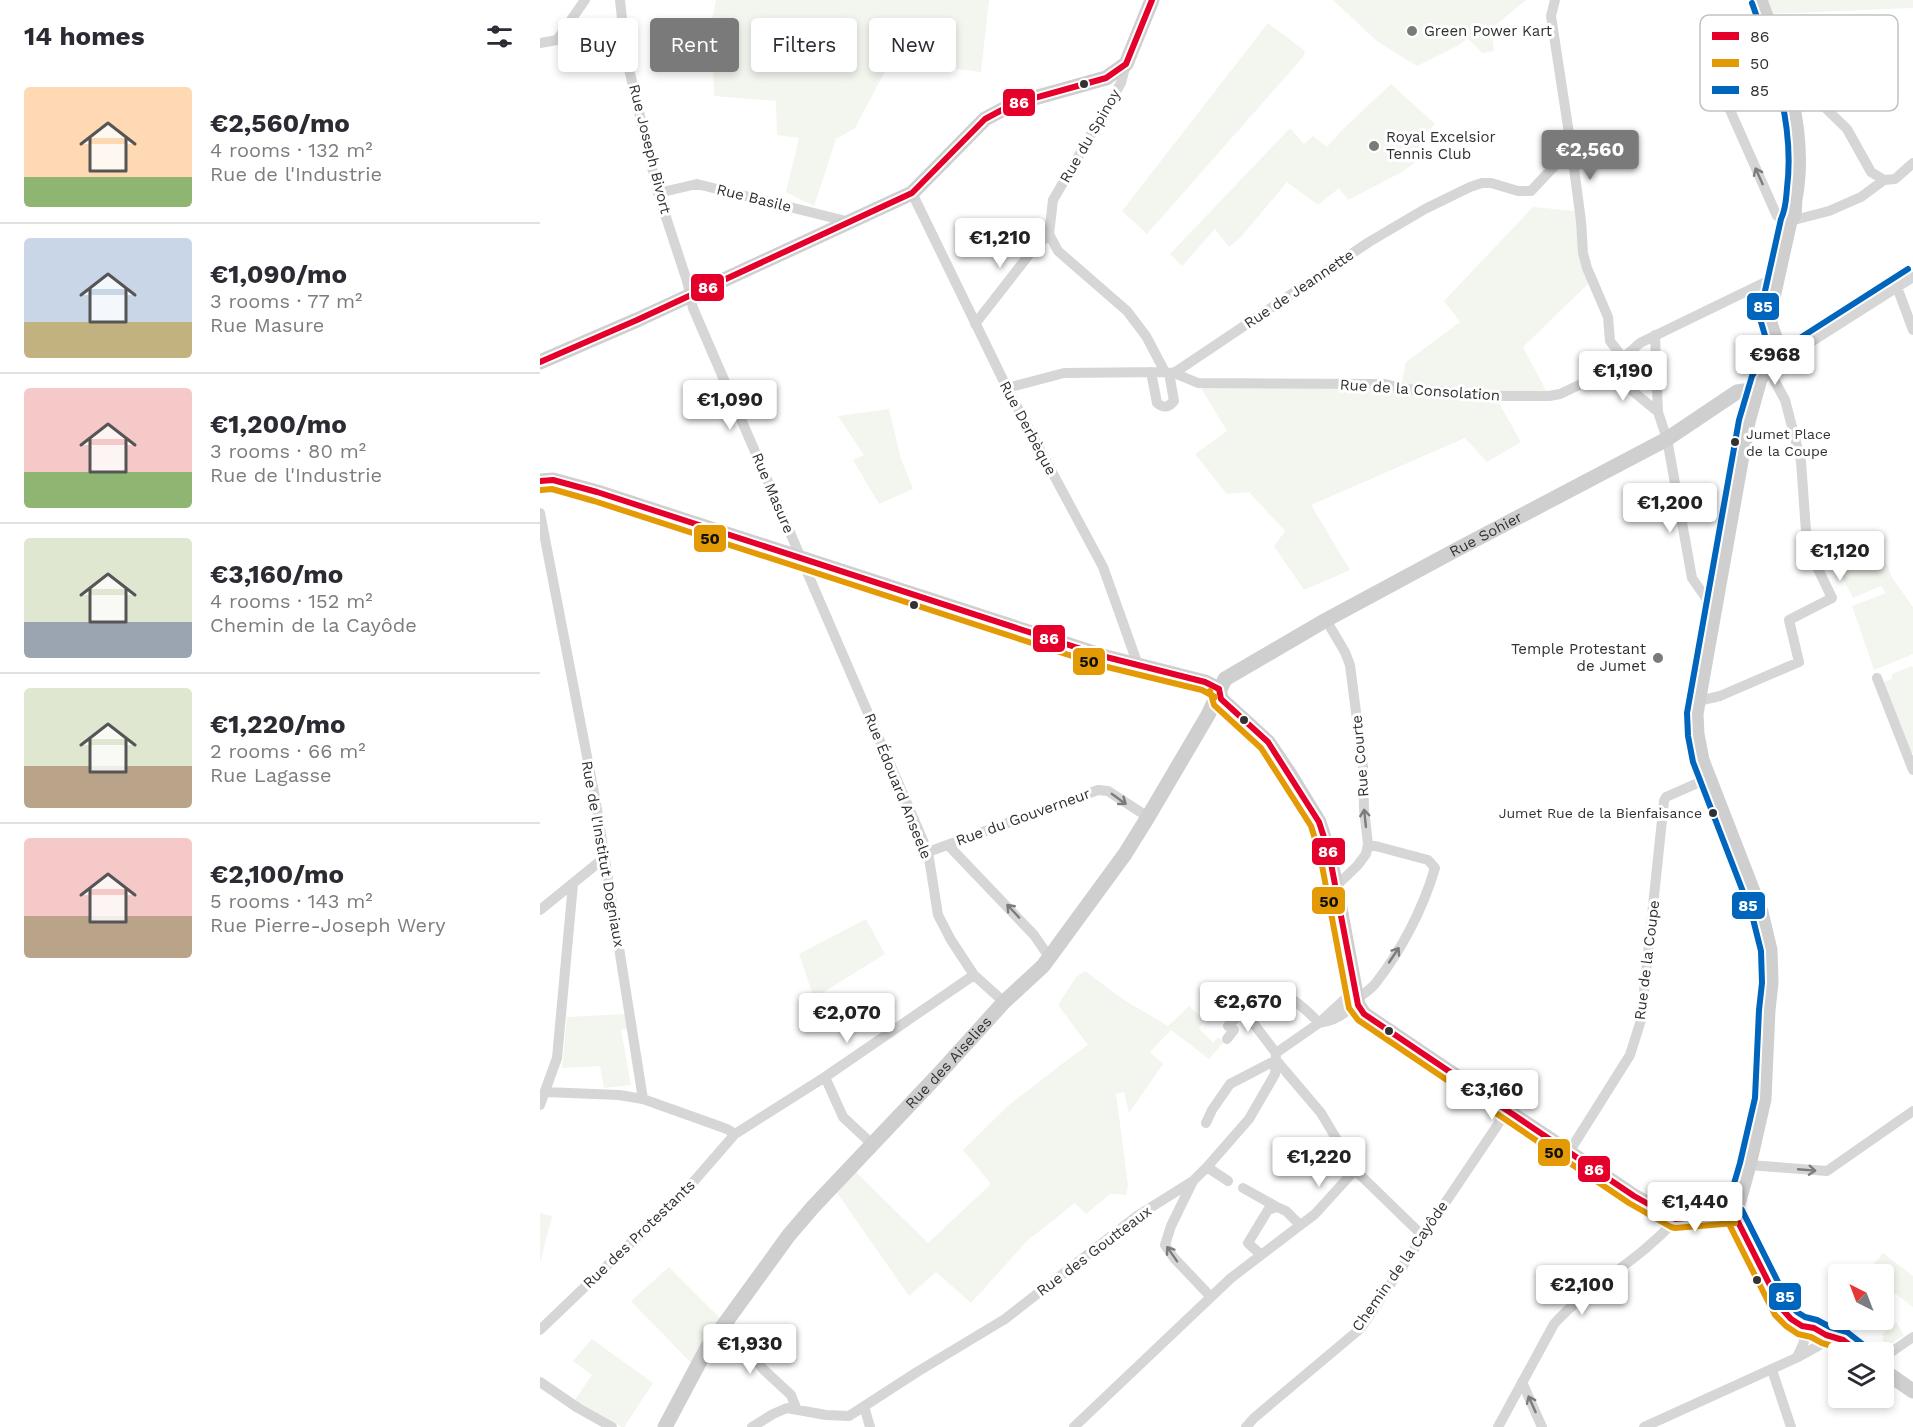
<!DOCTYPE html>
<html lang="en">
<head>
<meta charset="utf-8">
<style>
	:root { --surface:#fff; --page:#f2f2f3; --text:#2b2b33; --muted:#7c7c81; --line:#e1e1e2; --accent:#7a7a7a }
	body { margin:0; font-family:"Work Sans",sans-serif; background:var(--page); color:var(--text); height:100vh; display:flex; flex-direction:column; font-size:22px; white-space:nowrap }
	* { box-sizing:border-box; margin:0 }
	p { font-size:20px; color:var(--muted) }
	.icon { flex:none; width:33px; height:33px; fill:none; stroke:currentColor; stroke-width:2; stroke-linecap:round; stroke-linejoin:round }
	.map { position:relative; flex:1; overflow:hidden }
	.side { display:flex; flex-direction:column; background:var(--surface); width:540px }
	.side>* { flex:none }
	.top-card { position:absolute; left:18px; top:18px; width:570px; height:54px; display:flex; gap:12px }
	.needle { width:39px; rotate:318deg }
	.controls { position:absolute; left:1288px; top:1264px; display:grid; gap:12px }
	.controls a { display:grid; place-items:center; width:66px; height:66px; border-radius:6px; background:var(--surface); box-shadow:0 3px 9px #0003; font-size:30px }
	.price { position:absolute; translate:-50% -51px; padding:0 14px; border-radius:6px; background:#fff; color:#222; font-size:20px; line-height:39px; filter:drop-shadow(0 2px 3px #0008) }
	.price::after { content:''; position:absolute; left:50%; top:36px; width:18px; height:14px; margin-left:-9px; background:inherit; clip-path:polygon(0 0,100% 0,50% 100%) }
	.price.on { background:var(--accent); color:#fff }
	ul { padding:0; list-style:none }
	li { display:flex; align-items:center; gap:18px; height:150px; padding:0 24px }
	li+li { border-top:2px solid var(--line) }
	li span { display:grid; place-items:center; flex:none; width:168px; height:120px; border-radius:6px; color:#555 }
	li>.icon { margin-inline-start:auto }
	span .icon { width:72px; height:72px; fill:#fffc; stroke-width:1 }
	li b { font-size:26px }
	h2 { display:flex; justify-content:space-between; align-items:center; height:72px; padding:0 24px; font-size:26px }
	.chip { padding:0 21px; border-radius:6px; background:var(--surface); box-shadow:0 3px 9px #0003; font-size:21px; line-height:54px }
	.chip.on { background:var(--accent); color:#fff }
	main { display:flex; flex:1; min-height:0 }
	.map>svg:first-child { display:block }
</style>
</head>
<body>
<main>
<section class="side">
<h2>14 homes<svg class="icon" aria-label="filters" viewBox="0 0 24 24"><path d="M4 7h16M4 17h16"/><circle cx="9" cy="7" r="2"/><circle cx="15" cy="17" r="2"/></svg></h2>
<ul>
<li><span style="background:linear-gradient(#ffd9b3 75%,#8fb573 0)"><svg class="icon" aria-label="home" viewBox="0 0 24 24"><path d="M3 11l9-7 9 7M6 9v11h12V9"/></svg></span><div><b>€2,560/mo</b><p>4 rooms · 132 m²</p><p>Rue de l'Industrie</p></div></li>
<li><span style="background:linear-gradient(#c9d6e8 70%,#c2b280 0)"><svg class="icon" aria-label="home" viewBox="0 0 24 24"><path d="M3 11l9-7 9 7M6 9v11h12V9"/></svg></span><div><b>€1,090/mo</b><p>3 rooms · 77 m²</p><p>Rue Masure</p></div></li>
<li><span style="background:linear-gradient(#f6c9c9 70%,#8fb573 0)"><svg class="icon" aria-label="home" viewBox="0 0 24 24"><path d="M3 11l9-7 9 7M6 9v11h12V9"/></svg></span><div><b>€1,200/mo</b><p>3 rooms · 80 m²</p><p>Rue de l'Industrie</p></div></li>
<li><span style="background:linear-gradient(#dfe7d0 70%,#9aa5b1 0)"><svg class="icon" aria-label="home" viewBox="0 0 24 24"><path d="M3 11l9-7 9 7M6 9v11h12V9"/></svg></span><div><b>€3,160/mo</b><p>4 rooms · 152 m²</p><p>Chemin de la Cayôde</p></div></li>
<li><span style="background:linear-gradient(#dfe7d0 65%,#b9a48a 0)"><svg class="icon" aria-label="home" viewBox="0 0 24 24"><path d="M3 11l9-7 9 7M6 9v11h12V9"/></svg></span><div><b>€1,220/mo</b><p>2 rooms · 66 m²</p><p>Rue Lagasse</p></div></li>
<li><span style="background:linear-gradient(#f6c9c9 65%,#b9a48a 0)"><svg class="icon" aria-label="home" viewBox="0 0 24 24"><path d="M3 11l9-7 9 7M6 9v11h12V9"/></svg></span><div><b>€2,100/mo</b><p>5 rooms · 143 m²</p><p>Rue Pierre-Joseph Wery</p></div></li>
</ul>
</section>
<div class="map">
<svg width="1373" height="1427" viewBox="0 0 1373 1427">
	<rect width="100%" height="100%" fill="#fff"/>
	<path fill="#f2f6ee" d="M 176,0 L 449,0 L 441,72 L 351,60 L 315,128 L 296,139 L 274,206 L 246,192 L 259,138 L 237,135 L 236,101 L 174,96 L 172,19 Z
		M 793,0 L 986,0 L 951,29 L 954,51 L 942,53 L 928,38 L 919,45 L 877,66 L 838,42 Z
		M 1219,0 L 1373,0 L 1373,8 L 1225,14 Z
		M 728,23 L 765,51 L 763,57 L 607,234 L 582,211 Z
		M 851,84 L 895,124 L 877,142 L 888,153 L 862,172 L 808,200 L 799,188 L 778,205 L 747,182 L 701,237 L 689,247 L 675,229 L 642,266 L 630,254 L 750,128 L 764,144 L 773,136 L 787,147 L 801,131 Z
		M 993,207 L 1035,211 L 1052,280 L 983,347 L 1009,396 L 955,396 L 981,442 L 947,462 L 925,438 L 771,505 L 810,570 L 764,590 L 734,546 L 745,531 L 709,492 L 687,494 L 655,454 L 687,431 L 658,383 L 861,386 L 866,362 L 920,322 L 904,301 Z
		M 349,409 L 361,459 L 373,489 L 339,504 L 313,460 L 324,455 L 298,416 Z
		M 1338,544 L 1353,579 L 1373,607 L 1373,654 L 1334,670 L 1312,606 L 1346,593 L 1341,586 L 1313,598 L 1298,568 Z
		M 1372,666 L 1373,668 L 1373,753 L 1365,748 L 1339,684 L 1352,679 L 1352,674 Z
		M 326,919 L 345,954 L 274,998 L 259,954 Z
		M 545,971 L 584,1000 L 628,1026 L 649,1006 L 665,1020 L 659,1028 L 673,1043 L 678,1037 L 684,1042 L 669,1059 L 631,1030 L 610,1052 L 623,1064 L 589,1113 L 584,1092 L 576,1094 L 588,1185 L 586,1195 L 570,1194 L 546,1214 L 535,1203 L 488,1240 L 431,1303 L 396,1272 L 369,1296 L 293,1187 L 311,1167 L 388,1243 L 451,1184 L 423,1150 L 470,1104 L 531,1057 L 548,1045 L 518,1005 L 536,977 Z
		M 87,1014 L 87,1029 L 81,1030 L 91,1085 L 64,1088 L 60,1066 L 22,1068 L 27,1017 Z
		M 0,1213 L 12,1216 L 0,1264 Z
		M 1343,1253 L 1373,1276 L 1373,1307 L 1344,1285 L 1344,1275 L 1330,1275 L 1327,1272 Z
		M 129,1267 L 181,1319 L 154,1366 L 91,1301 Z
		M 1346,1321 L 1352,1326 L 1356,1322 L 1364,1335 L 1349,1345 L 1342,1340 L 1344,1337 L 1342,1335 L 1347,1328 L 1343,1325 Z
		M 52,1339 L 113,1383 L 84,1427 L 81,1427 L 34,1401 L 52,1375 L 33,1361 Z"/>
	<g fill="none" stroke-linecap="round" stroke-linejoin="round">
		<path stroke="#d6d6d6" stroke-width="10" d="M 80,0 L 86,56 L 118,193 L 147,281 L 153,308 L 388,852 L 398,915 L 411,940 L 434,975 L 464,1002
			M 1015,0 L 1011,16 L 1032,153 L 1041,221 L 1043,253 L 1047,268 L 1068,317 L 1070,341 L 1083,358
			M 1234,42 L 1178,83 L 1237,216 L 1250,221 L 1289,211 L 1321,197 L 1344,180 L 1355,179 L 1373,163
			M 0,43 L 17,40 L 45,0
			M 1249,91 L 1266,89 L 1307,129 L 1331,172 L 1344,180
			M 118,193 L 157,184 L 310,222
			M 372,193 L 467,388 L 563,567 L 598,665
			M 509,234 L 518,251 L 587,311 L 606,336 L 625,372
			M 1357,287 L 1373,330
			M 435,324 L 492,251 L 509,234 L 513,200 L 581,83 L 586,64
			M 1115,335 L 1118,412 L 1127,439 L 1152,578 L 1168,601 L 1175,605
			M 1236,357 L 1252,354 L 1373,277
			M 1073,369 L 1084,384 L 1118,412
			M 611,372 L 617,403 C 624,409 629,407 634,401 L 629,373
			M 634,373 L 658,383 L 845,384 L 865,389 L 945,394 L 955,396 L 1009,396 L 1020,394 L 1073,369 L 1083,358 L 1100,343 L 1238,276 L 1239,273
			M 467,388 L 524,373 L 625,372 L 634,373 L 829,242 L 885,209 L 930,187 L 942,183 L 951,183 L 978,191 L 991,191 L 1019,161 L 1032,153
			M 0,513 L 56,803 L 103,1099
			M 786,620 L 805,652 L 810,665 L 823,767 L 824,809 L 828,844 L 826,854 L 817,866 L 796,886
			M 1337,678 L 1373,770
			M 1158,701 L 1180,696 L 1259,662 L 1249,620 L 1292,598 L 1267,546 L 1261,461 L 1245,400 L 1227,367
			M 408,845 L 494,935 L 509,957
			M 388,852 L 558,790 L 568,791 L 608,817
			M 0,910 L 64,858
			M 705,1008 L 707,1015 L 736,1053
			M 779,1023 C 792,1021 802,1017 811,1007 C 813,1004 815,1001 817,999 C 823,994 830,990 835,984 C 861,951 883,909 895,868 L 888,860 L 828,844
			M 687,1039 L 694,1030 L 688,1026 C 726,986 740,982 779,1023
			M 736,1053 L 779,1023 L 805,999 L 809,997 L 817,999
			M 285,1077 L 303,1117 L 332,1144
			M 5,1092 L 79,1095 L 103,1099 L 187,1129 L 195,1134
			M 0,1105 L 17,1058 L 33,884
			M 666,1123 L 672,1110 L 690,1084 L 736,1060 L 781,1113 L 815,1170 L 883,1236
			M 1029,1152 L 1090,1055 L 1101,1020 L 1124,801 L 1126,797 L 1169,778
			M 1209,1165 L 1287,1171 L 1373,1111
			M 667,1167 L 688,1181
			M 653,1181 L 631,1226 L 625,1245 L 634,1258 L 671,1297
			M 703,1188 L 737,1207
			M 721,1255 L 708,1243 L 728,1210 L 737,1207 L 746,1211 L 760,1225
			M 185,1322 L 191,1327 L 223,1369 L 251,1395 L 257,1410
			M 0,1330 L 148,1188 L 195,1134 L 285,1077 L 434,975
			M 1257,1357 L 1264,1342 L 1262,1326
			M 1344,1357 L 1373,1337
			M 1232,1370 L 1251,1427
			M 0,1382 L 38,1408 L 72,1427
			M 982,1382 L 1002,1427
			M 324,1406 L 330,1427
			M 212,1427 L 233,1414 L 247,1408 L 286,1415 L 309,1416 L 377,1372 L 465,1319 L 597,1216 L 653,1181 L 667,1167 L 709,1119 L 735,1074 L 736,1053
			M 534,1427 L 691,1278 L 775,1214 L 815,1170
			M 706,1427 L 714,1418 L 821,1328 L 967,1111
			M 958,1427 L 1014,1324 C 1040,1295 1075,1274 1105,1249 C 1116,1239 1127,1231 1135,1219
			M 1104,1427 L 1256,1358 L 1278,1346 L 1286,1335"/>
		<g stroke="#cfcfcf" stroke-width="15">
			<path d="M 0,362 L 97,320 L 372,193 L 445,119 L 473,104 L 566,78 L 586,64 L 612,0"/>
			<path d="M 0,481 L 13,480 L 57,492 L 566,657 L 665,682 L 679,689"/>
			<path d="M 679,689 L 681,699 L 728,742 L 749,773 L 779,822 L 789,853 L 796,886 L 818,1005 L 824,1014 L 1094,1196 L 1135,1219 L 1144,1217 L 1194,1214"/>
			<path d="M 1194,1214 L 1199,1201 L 1209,1165 L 1224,1099 L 1228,1010 L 1231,983 L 1230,950 L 1221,912 L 1162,760 L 1157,734 L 1156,714 L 1208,422 L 1220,379 L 1236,357 L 1239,349 L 1230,323 L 1234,293 L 1250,221 C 1256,215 1254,207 1255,199 C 1268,132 1243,62 1220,0"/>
			<path d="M 1194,1214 L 1242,1309 L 1251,1319 L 1262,1326 L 1274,1328 L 1286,1335 L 1303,1340 L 1320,1353"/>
			<path d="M 1344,1371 L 1373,1391"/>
			<path id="s1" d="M 125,1427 L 167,1348 L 249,1235 L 273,1207 L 397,1076 L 464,1002 L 503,966 L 585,854 L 608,817 L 668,715 L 685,679 L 786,620 L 914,551 L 1127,439 L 1197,392 L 1217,389"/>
		</g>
		<defs>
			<path id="bus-1" d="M 0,362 L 97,320 L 372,193 L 445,119 L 473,104 L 566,78 L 586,64 L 612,0
				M 0,481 L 13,480 L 57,492 L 566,657 L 665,682 L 679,689
				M 679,689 L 681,699 L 728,742 L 779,822 L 789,853 L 818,1005 L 824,1014 L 1094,1196 L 1135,1219 L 1194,1214
				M 1194,1214 L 1242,1309 L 1251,1319 L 1262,1326 L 1274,1328 L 1286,1335 L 1303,1340 L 1320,1353"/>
			<path id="bus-2" d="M 1,490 L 12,489 L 54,501 L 563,666 L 662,690 L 675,697
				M 670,691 L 674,705 L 721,748 L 771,826 L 780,855 L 809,1008 L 818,1020 L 1089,1203 L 1131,1227 L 1135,1228 L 1195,1223
				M 1186,1218 L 1235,1315 L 1246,1326 L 1258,1334 L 1271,1337 L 1282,1343 L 1299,1348 L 1305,1353"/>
			<path id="bus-3" d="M 1234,348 L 1249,345 L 1368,269
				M 1202,1210 L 1249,1304 L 1257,1312 L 1265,1317 L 1277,1320 L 1290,1327 L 1307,1332 L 1325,1346
				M 1186,1211 L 1200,1163 L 1215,1098 L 1219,1010 L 1222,983 L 1221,951 L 1212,915 L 1153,762 L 1148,736 L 1147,713 L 1199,420 L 1212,376 L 1229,349 L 1221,322 L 1225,291 L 1241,219 C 1246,209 1246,199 1247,188 C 1255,124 1233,62 1212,3"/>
		</defs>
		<use href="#bus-1" stroke="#fff" stroke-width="10"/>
		<use href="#bus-2" stroke="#fff" stroke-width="10"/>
		<use href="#bus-3" stroke="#fff" stroke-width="10"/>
		<use href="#bus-1" stroke="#e4002b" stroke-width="6"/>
		<use href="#bus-2" stroke="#e39a05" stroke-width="6"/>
		<use href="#bus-3" stroke="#0065bd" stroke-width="6"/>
	</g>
	<defs><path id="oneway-shaft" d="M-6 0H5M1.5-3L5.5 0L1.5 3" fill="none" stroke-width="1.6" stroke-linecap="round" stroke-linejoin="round" transform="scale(1.5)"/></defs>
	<g stroke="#7c7c7c">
		<use href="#oneway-shaft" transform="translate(1219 176) rotate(-114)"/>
		<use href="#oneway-shaft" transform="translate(579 799) rotate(36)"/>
		<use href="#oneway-shaft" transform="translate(825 818) rotate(-96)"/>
		<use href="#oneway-shaft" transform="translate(473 911) rotate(-133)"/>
		<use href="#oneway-shaft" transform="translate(854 955) rotate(-56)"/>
		<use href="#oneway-shaft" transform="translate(1267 1170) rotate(5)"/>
		<use href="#oneway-shaft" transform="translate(632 1254) rotate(-125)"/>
		<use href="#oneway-shaft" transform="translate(992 1404) rotate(-114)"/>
	</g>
	<g fill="#7a7a7a" stroke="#fff" stroke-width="2">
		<circle cx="872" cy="31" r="6"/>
		<circle cx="834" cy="146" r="6"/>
		<circle cx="1118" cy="658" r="6"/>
	</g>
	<g fill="#323232" stroke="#fff" stroke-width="2">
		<circle cx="544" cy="84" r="5"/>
		<circle cx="1195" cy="442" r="5"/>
		<circle cx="374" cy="605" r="5"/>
		<circle cx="704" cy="720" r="5"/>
		<circle cx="1173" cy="813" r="5"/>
		<circle cx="849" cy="1031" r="5"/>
		<circle cx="1217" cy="1280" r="5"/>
	</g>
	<g text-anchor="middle" stroke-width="6" stroke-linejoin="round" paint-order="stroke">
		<g font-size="14" fill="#323232" stroke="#fff" text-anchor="start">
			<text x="1206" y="439">Jumet Place<tspan x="1206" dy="17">de la Coupe</tspan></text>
			<text x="1162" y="818" text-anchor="end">Jumet Rue de la Bienfaisance</text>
		</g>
		<g font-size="15" fill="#323232" stroke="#fff" text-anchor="start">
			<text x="884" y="36">Green Power Kart</text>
			<text x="846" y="142">Royal Excelsior<tspan x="846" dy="17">Tennis Club</tspan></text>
			<text x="1106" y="654" text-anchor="end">Temple Protestant<tspan x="1106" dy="17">de Jumet</tspan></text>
		</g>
		<g font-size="15" fill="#323232" stroke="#fff">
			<text transform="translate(550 136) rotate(-60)" y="5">Rue du Spinoy</text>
			<text transform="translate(110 149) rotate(76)" y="5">Rue Joseph Bivort</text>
			<text transform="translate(214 198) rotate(14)" y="5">Rue Basile</text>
			<text transform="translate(759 289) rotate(-34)" y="5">Rue de Jeannette</text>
			<text transform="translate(880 390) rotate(4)" y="5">Rue de la Consolation</text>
			<text transform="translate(488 428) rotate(62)" y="5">Rue Derbèque</text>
			<text transform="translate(233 493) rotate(67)" y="5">Rue Masure</text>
			<text dy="5" stroke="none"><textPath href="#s1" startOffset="1238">Rue Sohier</textPath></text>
			<text transform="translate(820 756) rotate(-95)" y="5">Rue Courte</text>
			<text transform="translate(358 786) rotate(68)" y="5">Rue Édouard Anseele</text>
			<text transform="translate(483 817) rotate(-20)" y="5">Rue du Gouverneur</text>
			<text transform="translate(63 854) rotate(80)" y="5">Rue de l'Institut Dogniaux</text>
			<text transform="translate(1107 960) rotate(-83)" y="5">Rue de la Coupe</text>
			<text dy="5" stroke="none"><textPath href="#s1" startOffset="464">Rue des Aiselies</textPath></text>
			<text transform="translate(99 1234) rotate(-44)" y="5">Rue des Protestants</text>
			<text transform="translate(554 1251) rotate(-37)" y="5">Rue des Goutteaux</text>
			<text transform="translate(860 1266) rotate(-55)" y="5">Chemin de la Cayôde</text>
		</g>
	</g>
	<rect x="1160" y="15" width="198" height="96" rx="9" fill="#fff" stroke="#c2c2c2" stroke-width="1.5"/>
	<rect x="1172" y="32" width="27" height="8" fill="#e4002b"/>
	<rect x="1172" y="59" width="27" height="8" fill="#e39a05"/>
	<rect x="1172" y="86" width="27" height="8" fill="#0065bd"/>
	<g font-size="16" fill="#323232">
		<text x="1210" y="42">86</text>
		<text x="1210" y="69">50</text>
		<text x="1210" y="96">85</text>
	</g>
	<g stroke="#fff" stroke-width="2">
		<rect x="462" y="88" width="34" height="29" rx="6" fill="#e4002b"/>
		<rect x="150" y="273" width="35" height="29" rx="6" fill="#e4002b"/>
		<rect x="1206" y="292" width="34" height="29" rx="6" fill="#0065bd"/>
		<rect x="153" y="524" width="34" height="29" rx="6" fill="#e39a05"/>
		<rect x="492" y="624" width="34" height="29" rx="6" fill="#e4002b"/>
		<rect x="532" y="647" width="34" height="29" rx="6" fill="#e39a05"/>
		<rect x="771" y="837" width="35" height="29" rx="6" fill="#e4002b"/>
		<rect x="771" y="886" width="35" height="29" rx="6" fill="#e39a05"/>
		<rect x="1191" y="891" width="35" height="29" rx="6" fill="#0065bd"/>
		<rect x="997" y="1138" width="34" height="29" rx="6" fill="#e39a05"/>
		<rect x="1037" y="1155" width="34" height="28" rx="6" fill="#e4002b"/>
		<rect x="1228" y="1282" width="34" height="29" rx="6" fill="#0065bd"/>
	</g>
	<g font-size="16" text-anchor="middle" font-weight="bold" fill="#fff">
		<text x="479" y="108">86</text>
		<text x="168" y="293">86</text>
		<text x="1223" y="312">85</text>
		<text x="509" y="644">86</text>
		<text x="788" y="857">86</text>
		<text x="1208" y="911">85</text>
		<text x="1054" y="1175">86</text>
		<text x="1245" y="1302">85</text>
	</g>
	<g font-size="16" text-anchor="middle" font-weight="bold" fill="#111">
		<text x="170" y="544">50</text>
		<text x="549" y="667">50</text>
		<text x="789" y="907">50</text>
		<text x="1014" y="1158">50</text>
	</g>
</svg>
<div class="controls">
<a><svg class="needle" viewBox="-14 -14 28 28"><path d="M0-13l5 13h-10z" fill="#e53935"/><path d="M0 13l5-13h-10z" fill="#7c7c81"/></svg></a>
<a><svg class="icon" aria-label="layers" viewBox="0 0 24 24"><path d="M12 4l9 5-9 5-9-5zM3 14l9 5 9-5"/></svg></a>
</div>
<b class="price on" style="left:1050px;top:181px">€2,560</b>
<b class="price" style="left:460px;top:269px">€1,210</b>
<b class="price" style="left:1235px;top:386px">€968</b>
<b class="price" style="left:1083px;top:402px">€1,190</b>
<b class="price" style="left:190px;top:431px">€1,090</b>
<b class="price" style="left:1130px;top:534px">€1,200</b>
<b class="price" style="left:1300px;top:582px">€1,120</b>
<b class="price" style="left:708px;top:1033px">€2,670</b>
<b class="price" style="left:307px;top:1044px">€2,070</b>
<b class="price" style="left:952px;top:1121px">€3,160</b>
<b class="price" style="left:779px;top:1188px">€1,220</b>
<b class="price" style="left:1155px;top:1233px">€1,440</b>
<b class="price" style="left:1042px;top:1316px">€2,100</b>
<b class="price" style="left:210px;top:1375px">€1,930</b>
<div class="top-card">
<a class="chip">Buy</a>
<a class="chip on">Rent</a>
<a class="chip">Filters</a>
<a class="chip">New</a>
</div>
</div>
</main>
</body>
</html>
